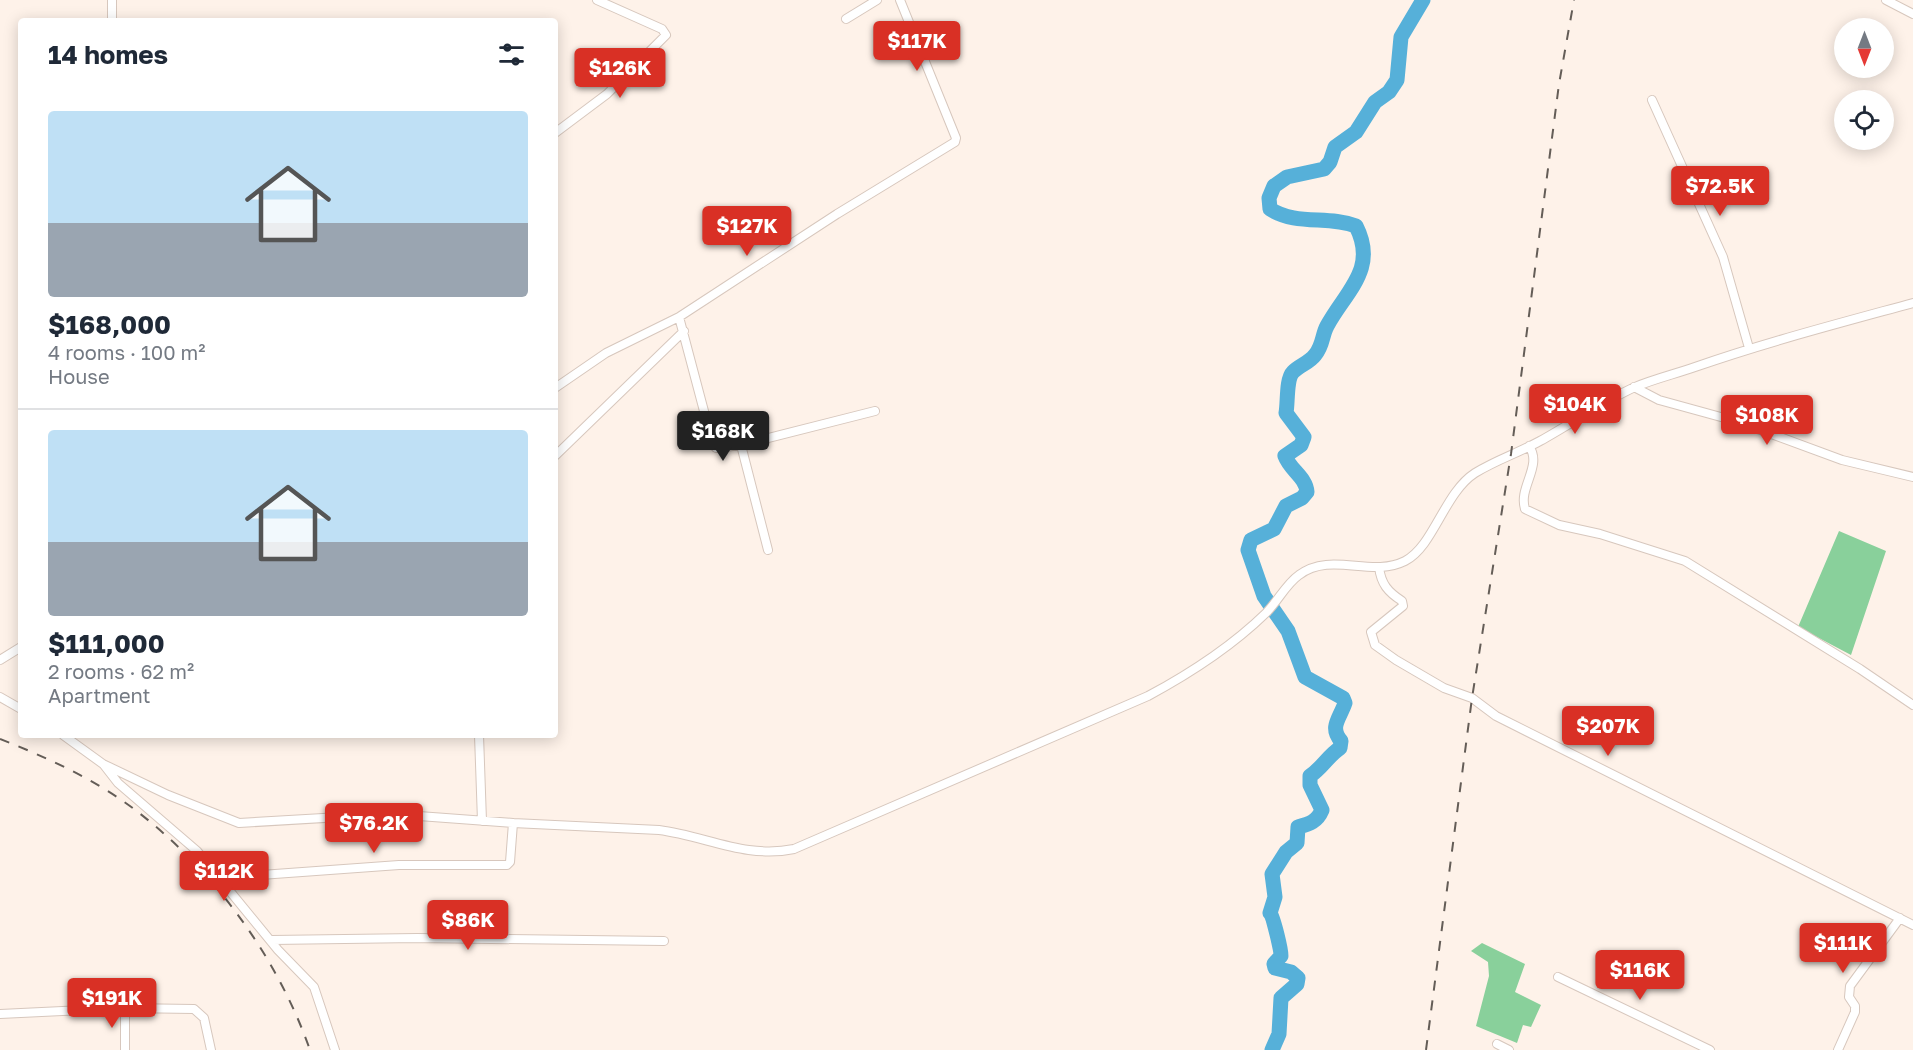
<!DOCTYPE html>
<html lang="en">
<head>
<meta charset="utf-8">
<style>
	:root { --surface:#fff; --page:#f6f6f7; --text:#1f2937; --muted:#747a83; --line:#e0e1e3; --accent:#d93025 }
	body { margin:0; font-family:"Golos Text",sans-serif; background:var(--page); color:var(--text); height:100vh; display:flex; flex-direction:column; font-size:22px; white-space:nowrap }
	* { box-sizing:border-box; margin:0 }
	p { font-size:20px; color:var(--muted) }
	.icon { flex:none; width:33px; height:33px; fill:none; stroke:currentColor; stroke-width:2; stroke-linecap:round; stroke-linejoin:round }
	.map { position:relative; flex:1; overflow:hidden }
	.panel { position:absolute; left:18px; top:18px; width:540px; height:720px; display:flex; flex-direction:column; background:var(--surface); border-radius:6px; box-shadow:0 3px 15px #0003 }
	.panel>* { flex:none }
	.needle { width:39px; rotate:180deg }
	.fabs { position:absolute; left:1834px; top:18px; display:grid; gap:12px }
	.fabs a { display:grid; place-items:center; width:60px; height:60px; border-radius:50%; background:var(--surface); box-shadow:0 3px 15px #0003; font-size:30px }
	.price { position:absolute; translate:-50% -51px; padding:0 14px; border-radius:6px; background:var(--accent); color:#fff; font-size:20px; line-height:39px; filter:drop-shadow(0 2px 3px #0008) }
	.price::after { content:''; position:absolute; left:50%; top:36px; width:18px; height:14px; margin-left:-9px; background:inherit; clip-path:polygon(0 0,100% 0,50% 100%) }
	.price.on { background:#222; color:#fff }
	ul { padding:0; list-style:none }
	li { display:grid; align-content:center; gap:12px; height:318px; padding:0 30px }
	li+li { border-top:2px solid var(--line) }
	li span { display:grid; place-items:center; height:186px; border-radius:6px; color:#555 }
	li>.icon { margin-inline-start:auto }
	span .icon { width:108px; height:108px; fill:#fffc; stroke-width:1 }
	li b { font-size:26px }
	h2 { display:flex; justify-content:space-between; align-items:center; height:72px; padding:0 30px; font-size:26px }
	.map>svg:first-child { display:block }
</style>
</head>
<body>
<div class="map">
<svg width="1913" height="1050" viewBox="0 0 1913 1050">
	<rect width="100%" height="100%" fill="#fef2e9"/>
	<path fill="#89d09b" d="M 1839,531 L 1886,551 L 1851,655 L 1798,627 Z
		M 1482,943 L 1525,964 L 1515,992 L 1541,1005 L 1531,1027 L 1523,1025 L 1517,1043 L 1476,1026 L 1489,976 L 1488,962 L 1471,951 Z"/>
	<g fill="none" stroke-linecap="round" stroke-linejoin="round">
		<path stroke="#56b0d9" stroke-width="15" d="M 1272,1050 L 1279,1034 L 1281,998 L 1297,984 L 1298,978 L 1291,972 L 1275,968 L 1274,964 C 1274,964 1280,957 1281,956 C 1282,953 1273,916 1270,913 L 1275,897 L 1272,874 L 1286,852 L 1297,843 L 1298,827 C 1309,824 1317,822 1322,810 L 1310,785 L 1310,776 C 1322,768 1328,756 1340,748 L 1341,741 C 1329,727 1340,718 1345,703 L 1343,698 L 1305,677 L 1288,631 L 1264,596 L 1248,550 L 1251,540 L 1274,529 L 1286,506 L 1302,498 L 1307,492 C 1306,477 1290,470 1285,456 L 1301,445 L 1304,437 L 1286,413 C 1288,403 1286,379 1293,372 C 1300,365 1309,363 1315,355 C 1323,346 1322,335 1327,326 C 1346,291 1378,269 1356,226 C 1328,215 1297,226 1270,209 L 1269,198 L 1274,186 L 1287,177 L 1324,169 L 1330,162 L 1335,147 L 1356,132 L 1375,102 L 1389,92 L 1397,80 L 1401,37 L 1423,0"/>
		<defs>
			<path id="minor" d="M 1886,0 L 1913,14
				M 846,19 L 877,0
				M 112,21 L 112,0
				M 1652,100 L 1723,257 L 1749,348
				M 555,133 L 607,94 L 666,35 L 662,29 L 597,0
				M 679,317 L 713,445 L 716,448 L 741,445 L 875,411
				M 1634,387 L 1659,400 L 1739,422 L 1842,460 L 1913,477
				M 555,388 L 606,353 L 679,317 L 837,214 L 955,142 L 956,138 L 900,0
				M 741,445 L 768,550
				M 1529,446 C 1543,466 1518,487 1525,509 L 1559,525 L 1600,534 L 1685,561 L 1860,669 L 1913,705
				M 555,456 L 684,331
				M 1379,567 C 1381,584 1388,592 1402,601 L 1403,606 L 1371,632 L 1375,645 L 1396,660 L 1444,688 L 1472,698 L 1496,716 L 1913,925
				M 0,660 L 21,647
				M 0,697 L 21,709
				M 63,735 L 103,764 L 168,795 L 239,823 L 392,814 L 513,823 L 659,830 C 706,836 745,859 794,849 L 1148,696 C 1191,673 1231,647 1266,613 C 1278,601 1286,584 1299,575 C 1331,551 1371,578 1405,561 C 1434,546 1444,493 1475,473 C 1496,460 1518,453 1540,441 C 1571,424 1602,402 1635,387 C 1654,379 1675,374 1695,367 C 1767,342 1840,323 1913,303
				M 479,735 L 482,821
				M 104,765 L 118,783 L 197,851 L 278,950 L 314,987 L 335,1050
				M 221,878 L 399,865 L 507,865 L 510,862 L 513,823
				M 272,940 L 417,938 L 664,941
				M 1558,977 L 1710,1050
				M 125,1008 L 125,1050
				M 0,1014 L 125,1008 L 194,1009 L 204,1018 L 211,1050
				M 1497,1044 L 1509,1050
				M 1838,1050 L 1855,1012 L 1855,1006 L 1849,997 L 1850,986 L 1900,918"/>
		</defs>
		<use href="#minor" stroke="#d7c7bd" stroke-width="10"/>
		<use href="#minor" stroke="#fff" stroke-width="8"/>
		<path stroke="#645d57" stroke-width="2" stroke-dasharray="10 10" stroke-linecap="butt" d="M 0,739 C 46,757 94,779 134,809 C 213,869 277,956 310,1050
			M 1426,1050 L 1472,698 L 1511,454 L 1559,84 L 1574,0"/>
	</g>
</svg>
<div class="fabs">
<a><svg class="needle" viewBox="-14 -14 28 28"><path d="M0-13l5 13h-10z" fill="#e53935"/><path d="M0 13l5-13h-10z" fill="#747a83"/></svg></a>
<a><svg class="icon" aria-label="locate" viewBox="0 0 24 24"><circle cx="12" cy="12" r="6"/><path d="M12 2v4M12 18v4M2 12h4M18 12h4"/></svg></a>
</div>
<b class="price" style="left:917px;top:72px">$117K</b>
<b class="price" style="left:620px;top:99px">$126K</b>
<b class="price" style="left:1720px;top:217px">$72.5K</b>
<b class="price" style="left:747px;top:257px">$127K</b>
<b class="price" style="left:1575px;top:435px">$104K</b>
<b class="price" style="left:1767px;top:446px">$108K</b>
<b class="price on" style="left:723px;top:462px">$168K</b>
<b class="price" style="left:1608px;top:757px">$207K</b>
<b class="price" style="left:374px;top:854px">$76.2K</b>
<b class="price" style="left:224px;top:902px">$112K</b>
<b class="price" style="left:468px;top:951px">$86K</b>
<b class="price" style="left:1843px;top:974px">$111K</b>
<b class="price" style="left:1640px;top:1001px">$116K</b>
<b class="price" style="left:112px;top:1029px">$191K</b>
<section class="panel">
<h2>14 homes<svg class="icon" aria-label="filters" viewBox="0 0 24 24"><path d="M4 7h16M4 17h16"/><circle cx="9" cy="7" r="2"/><circle cx="15" cy="17" r="2"/></svg></h2>
<ul>
<li><span style="background:linear-gradient(#bfe0f5 60%,#9aa5b1 0)"><svg class="icon" aria-label="home" viewBox="0 0 24 24"><path d="M3 11l9-7 9 7M6 9v11h12V9"/></svg></span><div><b>$168,000</b><p>4 rooms · 100 m²</p><p>House</p></div></li>
<li><span style="background:linear-gradient(#bfe0f5 60%,#9aa5b1 0)"><svg class="icon" aria-label="home" viewBox="0 0 24 24"><path d="M3 11l9-7 9 7M6 9v11h12V9"/></svg></span><div><b>$111,000</b><p>2 rooms · 62 m²</p><p>Apartment</p></div></li>
</ul>
</section>
</div>
</body>
</html>
